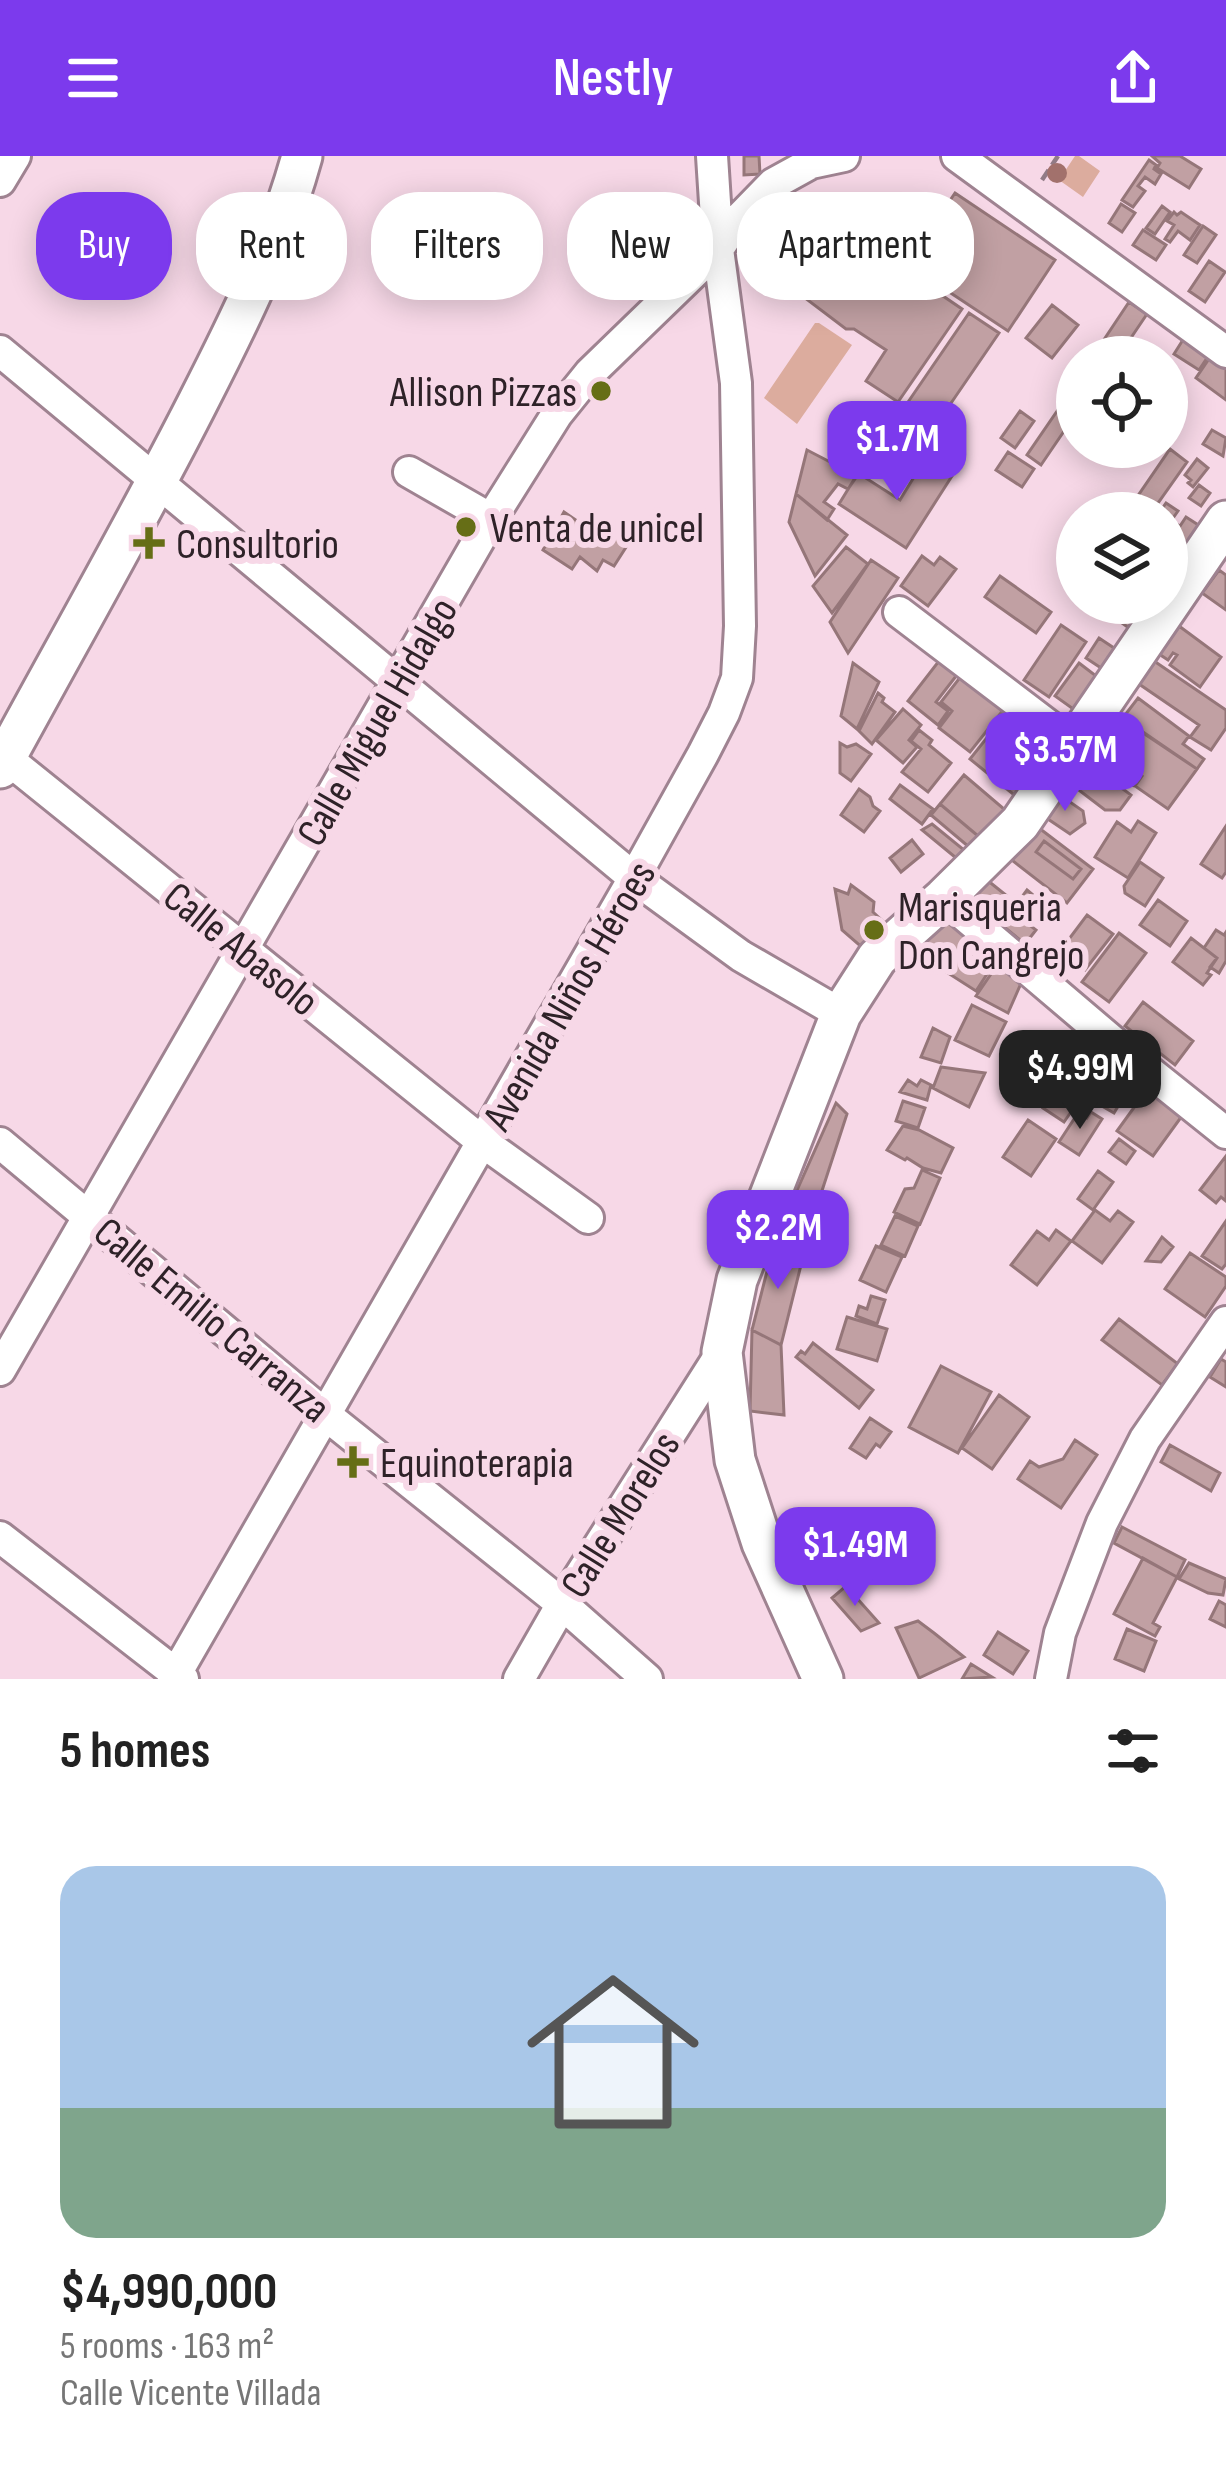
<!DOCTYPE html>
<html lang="en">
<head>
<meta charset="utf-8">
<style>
	:root { --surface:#fff; --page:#f2f2f2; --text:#222; --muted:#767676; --line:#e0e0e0; --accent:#7c3aed }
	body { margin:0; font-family:"Sofia Sans Condensed",sans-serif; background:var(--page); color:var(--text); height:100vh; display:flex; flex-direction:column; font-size:45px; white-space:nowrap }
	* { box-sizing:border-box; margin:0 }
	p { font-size:39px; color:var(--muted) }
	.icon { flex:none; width:66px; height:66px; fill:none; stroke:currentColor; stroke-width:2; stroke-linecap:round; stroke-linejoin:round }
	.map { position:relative; height:1523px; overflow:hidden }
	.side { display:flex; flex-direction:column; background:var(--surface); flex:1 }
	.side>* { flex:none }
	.guide { position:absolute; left:36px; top:36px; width:1155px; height:108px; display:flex; gap:24px }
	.tools { position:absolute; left:1056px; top:180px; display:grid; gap:24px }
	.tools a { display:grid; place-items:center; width:132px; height:132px; border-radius:50%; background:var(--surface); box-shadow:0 6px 30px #0003; font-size:60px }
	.price { position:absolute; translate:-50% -102px; padding:0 27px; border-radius:24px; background:var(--accent); color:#fff; font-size:39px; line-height:78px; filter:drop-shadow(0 3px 6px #0008) }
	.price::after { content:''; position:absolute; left:50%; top:72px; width:36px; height:27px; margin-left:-18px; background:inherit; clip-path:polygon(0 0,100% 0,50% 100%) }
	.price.on { background:#222; color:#fff }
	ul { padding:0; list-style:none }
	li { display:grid; align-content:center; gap:24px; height:636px; padding:0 60px }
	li+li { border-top:3px solid var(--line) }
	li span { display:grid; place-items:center; height:372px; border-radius:36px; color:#555 }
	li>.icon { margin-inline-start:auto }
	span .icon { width:216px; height:216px; fill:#fffc; stroke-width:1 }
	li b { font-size:51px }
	h2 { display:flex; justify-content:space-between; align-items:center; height:144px; padding:0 60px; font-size:51px }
	.tag { padding:0 42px; border-radius:48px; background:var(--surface); box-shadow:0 6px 30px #0003; font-size:42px; line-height:108px }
	.tag.on { background:var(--accent); color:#fff }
	header { display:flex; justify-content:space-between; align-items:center; height:156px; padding:0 60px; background:var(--accent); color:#fff; font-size:54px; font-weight:600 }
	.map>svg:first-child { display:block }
</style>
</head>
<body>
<header><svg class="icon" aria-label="menu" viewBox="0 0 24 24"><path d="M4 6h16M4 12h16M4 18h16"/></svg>Nestly<svg class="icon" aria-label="share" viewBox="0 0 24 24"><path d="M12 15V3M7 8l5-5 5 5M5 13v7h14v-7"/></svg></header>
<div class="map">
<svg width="1226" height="1523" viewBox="0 0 1226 1523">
	<rect width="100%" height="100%" fill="#f7d8e7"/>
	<path fill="#dcac9e" d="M 1075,0 L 1079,0 L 1100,15 L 1083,41 L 1059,24 Z
		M 815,167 L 819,167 L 852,189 L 797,268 L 764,242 Z
		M 862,249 L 927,284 L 901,332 L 836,298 Z"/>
	<path fill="#c1a0a3" stroke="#957679" stroke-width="3" d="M 744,0 L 759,0 L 760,18 L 744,19 Z
		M 1152,0 L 1180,0 L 1201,13 L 1189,32 L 1157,12 L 1160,7 Z
		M 1149,4 L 1156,9 L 1154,13 L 1161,18 L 1155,28 L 1145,21 L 1138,30 L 1145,35 L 1133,51 L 1122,44 Z
		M 955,37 L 1055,104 L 1008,175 L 907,108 Z
		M 1121,48 L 1135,57 L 1122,76 L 1109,67 Z
		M 1162,50 L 1170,56 L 1155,78 L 1146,72 Z
		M 1174,56 L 1177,59 L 1181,56 L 1200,69 L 1190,84 L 1178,75 L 1170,86 L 1165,83 L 1174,69 L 1167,65 Z
		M 1203,70 L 1216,79 L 1197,107 L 1184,99 Z
		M 1143,74 L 1166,89 L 1156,104 L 1133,89 Z
		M 849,76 L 962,153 L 898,246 L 866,225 L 886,194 L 854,173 L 846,173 L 805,142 Z
		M 1209,105 L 1225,116 L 1205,146 L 1189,135 Z
		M 1129,146 L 1147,158 L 1118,201 L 1107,201 L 1097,194 Z
		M 1052,149 L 1078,169 L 1052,202 L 1026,182 Z
		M 969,157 L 999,177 L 936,269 L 906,249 Z
		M 1186,179 L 1211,196 L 1199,214 L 1174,198 Z
		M 1213,197 L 1226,207 L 1226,244 L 1196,222 Z
		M 1077,226 L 1077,256 L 1041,309 L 1027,299 Z
		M 1020,255 L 1034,265 L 1015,292 L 1001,282 Z
		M 1212,274 L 1226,282 L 1223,300 L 1203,288 Z
		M 1170,293 L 1187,306 L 1151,357 L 1147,357 L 1133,347 Z
		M 807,294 L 857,320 L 848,333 L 838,328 L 824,346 L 834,353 L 827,364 L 796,338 Z
		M 1008,296 L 1034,313 L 1022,331 L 996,314 Z
		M 925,303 L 952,320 L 906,392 L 839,348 L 858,317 L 900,344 Z
		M 1197,303 L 1208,312 L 1193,331 L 1188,327 L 1191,324 L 1185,319 Z
		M 1199,329 L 1210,337 L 1201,350 L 1189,342 Z
		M 796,338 L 847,379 L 815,420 L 789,366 Z
		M 1166,347 L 1178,355 L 1171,365 L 1180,370 L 1186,361 L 1203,372 L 1189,393 L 1167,378 L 1167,357 L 1159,357 Z
		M 564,356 L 605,384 L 611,374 L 630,385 L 614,410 L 603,404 L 597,415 L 580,401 L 572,413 L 543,394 Z
		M 1172,386 L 1187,396 L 1175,413 L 1167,408 L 1167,394 Z
		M 846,391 L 868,408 L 832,457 L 813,430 Z
		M 922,400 L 934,409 L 940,401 L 956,413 L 928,450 L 901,430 Z
		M 871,404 L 898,422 L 848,497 L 830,466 Z
		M 1219,414 L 1226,419 L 1226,454 L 1202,437 Z
		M 1000,420 L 1051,456 L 1036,477 L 985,441 Z
		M 1099,447 L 1117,447 L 1141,464 L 1133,475 L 1097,449 Z
		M 1061,469 L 1086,486 L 1049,541 L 1024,524 Z
		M 1179,470 L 1221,501 L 1200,531 L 1170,509 L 1177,499 L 1173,497 L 1168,504 L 1159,498 Z
		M 1099,482 L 1117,494 L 1104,514 L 1086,502 Z
		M 942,501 L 960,515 L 936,546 L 948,555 L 938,569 L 908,545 Z
		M 1154,505 L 1226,554 L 1226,572 L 1211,594 L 1190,581 L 1199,569 L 1139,528 Z
		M 853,507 L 879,526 L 857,573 L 841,560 Z
		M 1079,507 L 1100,523 L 1076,555 L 1055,540 Z
		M 965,515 L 1008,548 L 970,596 L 939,572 L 952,555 L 941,546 Z
		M 878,537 L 884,542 L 882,546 L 895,556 L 872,588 L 859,575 Z
		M 1138,542 L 1189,580 L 1183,588 L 1204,603 L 1197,613 L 1122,563 Z
		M 1011,548 L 1054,588 L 1040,606 L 994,571 Z
		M 903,553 L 921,569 L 909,584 L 917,591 L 903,607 L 876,584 Z
		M 919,574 L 932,584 L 929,589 L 951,607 L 928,636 L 902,616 L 921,593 L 911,585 Z
		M 993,574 L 1041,613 L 1018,642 L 970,603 Z
		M 1143,576 L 1197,613 L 1168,653 L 1135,630 L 1142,620 L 1121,605 Z
		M 1103,577 L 1129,596 L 1121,605 L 1142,620 L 1135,630 L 1124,627 L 1086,600 Z
		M 840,587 L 847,591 L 856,588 L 871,598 L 851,625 L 840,617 Z
		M 1084,604 L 1131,639 L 1120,654 L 1105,654 L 1067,625 Z
		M 964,619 L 1004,653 L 1000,668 L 984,685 L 940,648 Z
		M 900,629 L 933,653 L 922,668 L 890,643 Z
		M 859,633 L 870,641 L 873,650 L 880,655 L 864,676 L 841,659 Z
		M 1057,637 L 1083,655 L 1085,667 L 1070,678 L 1042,659 Z
		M 940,648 L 984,685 L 975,696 L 931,659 Z
		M 1138,665 L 1156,677 L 1128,722 L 1095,701 L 1117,666 L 1131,676 Z
		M 932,668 L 964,694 L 961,706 L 922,674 Z
		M 1035,669 L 1093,713 L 1067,747 L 1004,698 Z
		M 1226,670 L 1226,716 L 1222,722 L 1201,708 Z
		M 912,684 L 923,698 L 901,716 L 890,702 Z
		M 1044,685 L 1081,713 L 1073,723 L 1036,696 Z
		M 1140,706 L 1163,722 L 1145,750 L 1125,737 L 1124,730 Z
		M 987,724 L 1012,744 L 996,763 L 972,743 Z
		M 851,729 L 874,746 L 873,756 L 887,769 L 865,794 L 842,774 L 835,733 L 848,738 Z
		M 1027,734 L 1039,744 L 1023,764 L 1036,774 L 1025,788 L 998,766 L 1016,742 L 1019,745 Z
		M 1158,744 L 1187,765 L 1170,790 L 1140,769 Z
		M 948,752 L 1002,795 L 976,835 L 912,794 Z
		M 1087,759 L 1113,778 L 1085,814 L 1060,795 Z
		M 1216,774 L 1224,779 L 1226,776 L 1226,805 L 1219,817 L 1210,811 L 1217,802 L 1204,792 Z
		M 1119,777 L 1146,797 L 1109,846 L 1082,826 Z
		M 1191,782 L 1217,802 L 1207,817 L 1211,819 L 1203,829 L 1173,806 Z
		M 1004,799 L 1026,816 L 1008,857 L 976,840 Z
		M 1143,846 L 1193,885 L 1175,909 L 1125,870 Z
		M 972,849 L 1006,866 L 989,900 L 955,884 Z
		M 1073,862 L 1093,875 L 1074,904 L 1063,897 L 1078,875 L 1069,869 Z
		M 933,872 L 950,881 L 941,907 L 921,901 Z
		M 1037,895 L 1060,910 L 1046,930 L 1024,915 Z
		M 1125,904 L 1152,920 L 1143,936 L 1131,929 L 1114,957 L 1100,949 Z
		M 1066,906 L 1093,924 L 1064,966 L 1043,952 L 1052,939 L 1046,935 Z
		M 941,911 L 985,917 L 969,951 L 933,932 Z
		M 908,924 L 917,930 L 921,924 L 931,929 L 927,944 L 900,936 Z
		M 1151,928 L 1187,953 L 1153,1000 L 1117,975 Z
		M 903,945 L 925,952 L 918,972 L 896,965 Z
		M 836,947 L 847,958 L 817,1050 L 794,1041 Z
		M 1091,956 L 1102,963 L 1079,999 L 1059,986 L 1078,957 L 1087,962 Z
		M 1028,964 L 1056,983 L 1031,1020 L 1003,1001 Z
		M 903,970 L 919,974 L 953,992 L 941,1017 L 923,1012 L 907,1002 L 905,1004 L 887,994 Z
		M 1119,983 L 1135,995 L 1126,1008 L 1109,996 Z
		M 1226,1000 L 1226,1045 L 1221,1041 L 1216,1047 L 1200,1034 Z
		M 922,1014 L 940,1022 L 920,1068 L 894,1056 L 905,1033 L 914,1032 Z
		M 1098,1015 L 1113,1026 L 1093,1054 L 1078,1043 Z
		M 794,1041 L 823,1052 L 805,1093 L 774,1088 Z
		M 1095,1054 L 1110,1065 L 1118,1055 L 1133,1066 L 1102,1107 L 1072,1085 Z
		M 895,1060 L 918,1070 L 905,1100 L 881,1089 Z
		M 1226,1065 L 1226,1108 L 1222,1113 L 1202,1100 Z
		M 1056,1074 L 1071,1085 L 1037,1129 L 1011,1109 L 1037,1075 L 1049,1084 Z
		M 1162,1081 L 1173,1091 L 1161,1106 L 1146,1105 Z
		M 774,1088 L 805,1093 L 781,1189 L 752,1174 Z
		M 876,1090 L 902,1101 L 886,1136 L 860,1124 Z
		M 1190,1097 L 1226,1121 L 1226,1130 L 1205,1161 L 1165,1133 Z
		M 871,1140 L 885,1144 L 877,1168 L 856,1160 L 859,1150 L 867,1153 Z
		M 847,1161 L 887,1173 L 877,1205 L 837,1193 Z
		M 1119,1163 L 1178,1208 L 1162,1229 L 1102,1184 Z
		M 752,1174 L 781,1189 L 784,1259 L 750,1255 Z
		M 813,1187 L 873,1234 L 859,1252 L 796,1201 L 801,1195 L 805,1198 Z
		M 1221,1203 L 1226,1206 L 1226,1231 L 1210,1221 Z
		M 941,1210 L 991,1236 L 958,1297 L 909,1271 Z
		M 999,1239 L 1029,1261 L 992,1313 L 962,1292 Z
		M 870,1262 L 891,1276 L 880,1291 L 876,1288 L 866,1302 L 850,1292 Z
		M 1075,1284 L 1097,1299 L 1061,1352 L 1018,1323 L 1030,1305 L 1039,1311 L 1063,1303 Z
		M 1170,1289 L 1220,1317 L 1211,1335 L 1161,1306 Z
		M 1122,1371 L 1185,1404 L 1177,1421 L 1114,1387 Z
		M 1143,1402 L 1177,1421 L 1153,1467 L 1160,1471 L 1155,1480 L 1114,1458 Z
		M 1189,1407 L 1226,1423 L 1223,1439 L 1208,1437 L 1179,1423 Z
		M 846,1430 L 879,1467 L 861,1475 L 832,1442 Z
		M 1219,1445 L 1226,1449 L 1226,1471 L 1210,1463 Z
		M 918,1465 L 934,1477 L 964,1501 L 919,1522 L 896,1472 Z
		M 1127,1473 L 1156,1485 L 1144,1515 L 1115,1503 Z
		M 998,1476 L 1028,1495 L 1013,1518 L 984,1499 Z
		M 971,1508 L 992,1521 L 962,1523 Z"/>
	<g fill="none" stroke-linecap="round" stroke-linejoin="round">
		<defs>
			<path id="minor" d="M 957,0 L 1226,196
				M 0,25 L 15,0
				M 0,195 L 634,722 L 741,800 L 841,858
				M 409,316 L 491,363
				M 899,456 L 1074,589
				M 0,597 L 484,987 L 588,1062
				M 944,742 L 1131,901 L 1226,977
				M 0,987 L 327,1260 L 562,1448 L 647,1523
				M 0,1214 L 491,363 L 557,258 L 590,217 L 718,93 L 736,66 L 773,28 L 811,7 L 844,0
				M 0,1381 L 183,1523
				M 173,1523 L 634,722 L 703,598 L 724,557 L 737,522 L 740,470 L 736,227 L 718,93 L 712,0
				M 519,1523 L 562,1448 L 722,1196
				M 1051,1523 L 1060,1477 L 1102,1367 L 1145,1283 L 1226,1166"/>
			<path id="major" d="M 0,612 C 66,490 135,370 198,246 C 239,166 278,87 302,0
				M 823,1523 L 762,1387 L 735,1304 L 722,1196 L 737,1124 L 841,858 L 877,802 L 944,742 L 1020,667 L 1226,365"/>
		</defs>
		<use href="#minor" stroke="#9f8391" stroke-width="36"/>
		<use href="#major" stroke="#9f8391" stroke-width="45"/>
		<path stroke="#917b86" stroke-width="4.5" stroke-dasharray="12 6" stroke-linecap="butt" d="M 1042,24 L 1058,0"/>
		<use href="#minor" stroke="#fff" stroke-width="30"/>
		<use href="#major" stroke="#fff" stroke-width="39"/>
	</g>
	<circle fill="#a2716c" cx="1057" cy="17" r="10"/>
	<g fill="#666e16" stroke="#f7d8e7" stroke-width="4.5">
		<circle cx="601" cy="235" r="12"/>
		<circle cx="466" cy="371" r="12"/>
		<path d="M143 369h12v12h12v12h-12v12h-12v-12h-12v-12h12z"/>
		<circle cx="874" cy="774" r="12"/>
		<path d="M347 1288h12v12h12v12h-12v12h-12v-12h-12v-12h12z"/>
	</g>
	<g text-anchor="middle" stroke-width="12" stroke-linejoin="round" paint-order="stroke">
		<g font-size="42" fill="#2e2228" stroke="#f7d8e7" text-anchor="start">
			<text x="577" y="250" text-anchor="end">Allison Pizzas</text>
			<text x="490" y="386">Venta de unicel</text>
			<text x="176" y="402">Consultorio</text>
			<text x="898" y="765">Marisqueria<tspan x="898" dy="48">Don Cangrejo</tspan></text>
			<text x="380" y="1321">Equinoterapia</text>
		</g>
		<g font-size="42" fill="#2e2228" stroke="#f7d8e7">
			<text transform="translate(376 565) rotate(-60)" y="15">Calle Miguel Hidalgo</text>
			<text transform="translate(242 792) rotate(39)" y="15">Calle Abasolo</text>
			<text transform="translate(568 839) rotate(-60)" y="15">Avenida Niños Héroes</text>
			<text transform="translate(213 1163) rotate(40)" y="15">Calle Emilio Carranza</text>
			<text transform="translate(619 1358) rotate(-58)" y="15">Calle Morelos</text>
		</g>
	</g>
</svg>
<div class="tools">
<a><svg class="icon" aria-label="locate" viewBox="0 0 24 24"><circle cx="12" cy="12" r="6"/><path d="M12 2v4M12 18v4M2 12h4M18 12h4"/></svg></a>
<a><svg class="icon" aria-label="layers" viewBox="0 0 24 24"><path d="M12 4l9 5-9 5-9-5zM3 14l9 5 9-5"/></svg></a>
</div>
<b class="price" style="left:897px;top:347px">$1.7M</b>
<b class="price" style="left:1065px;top:658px">$3.57M</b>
<b class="price on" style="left:1080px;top:976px">$4.99M</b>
<b class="price" style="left:778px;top:1136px">$2.2M</b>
<b class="price" style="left:855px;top:1453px">$1.49M</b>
<div class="guide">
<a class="tag on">Buy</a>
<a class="tag">Rent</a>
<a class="tag">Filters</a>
<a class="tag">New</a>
<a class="tag">Apartment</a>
</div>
</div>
<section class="side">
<h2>5 homes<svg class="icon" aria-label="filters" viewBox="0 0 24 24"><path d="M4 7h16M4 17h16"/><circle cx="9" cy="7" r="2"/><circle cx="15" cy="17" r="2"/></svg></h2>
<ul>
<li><span style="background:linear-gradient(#a9c7e8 65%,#7fa58c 0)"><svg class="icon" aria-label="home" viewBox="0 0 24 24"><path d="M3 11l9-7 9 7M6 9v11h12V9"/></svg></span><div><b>$4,990,000</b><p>5 rooms · 163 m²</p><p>Calle Vicente Villada</p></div></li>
</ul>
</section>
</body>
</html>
